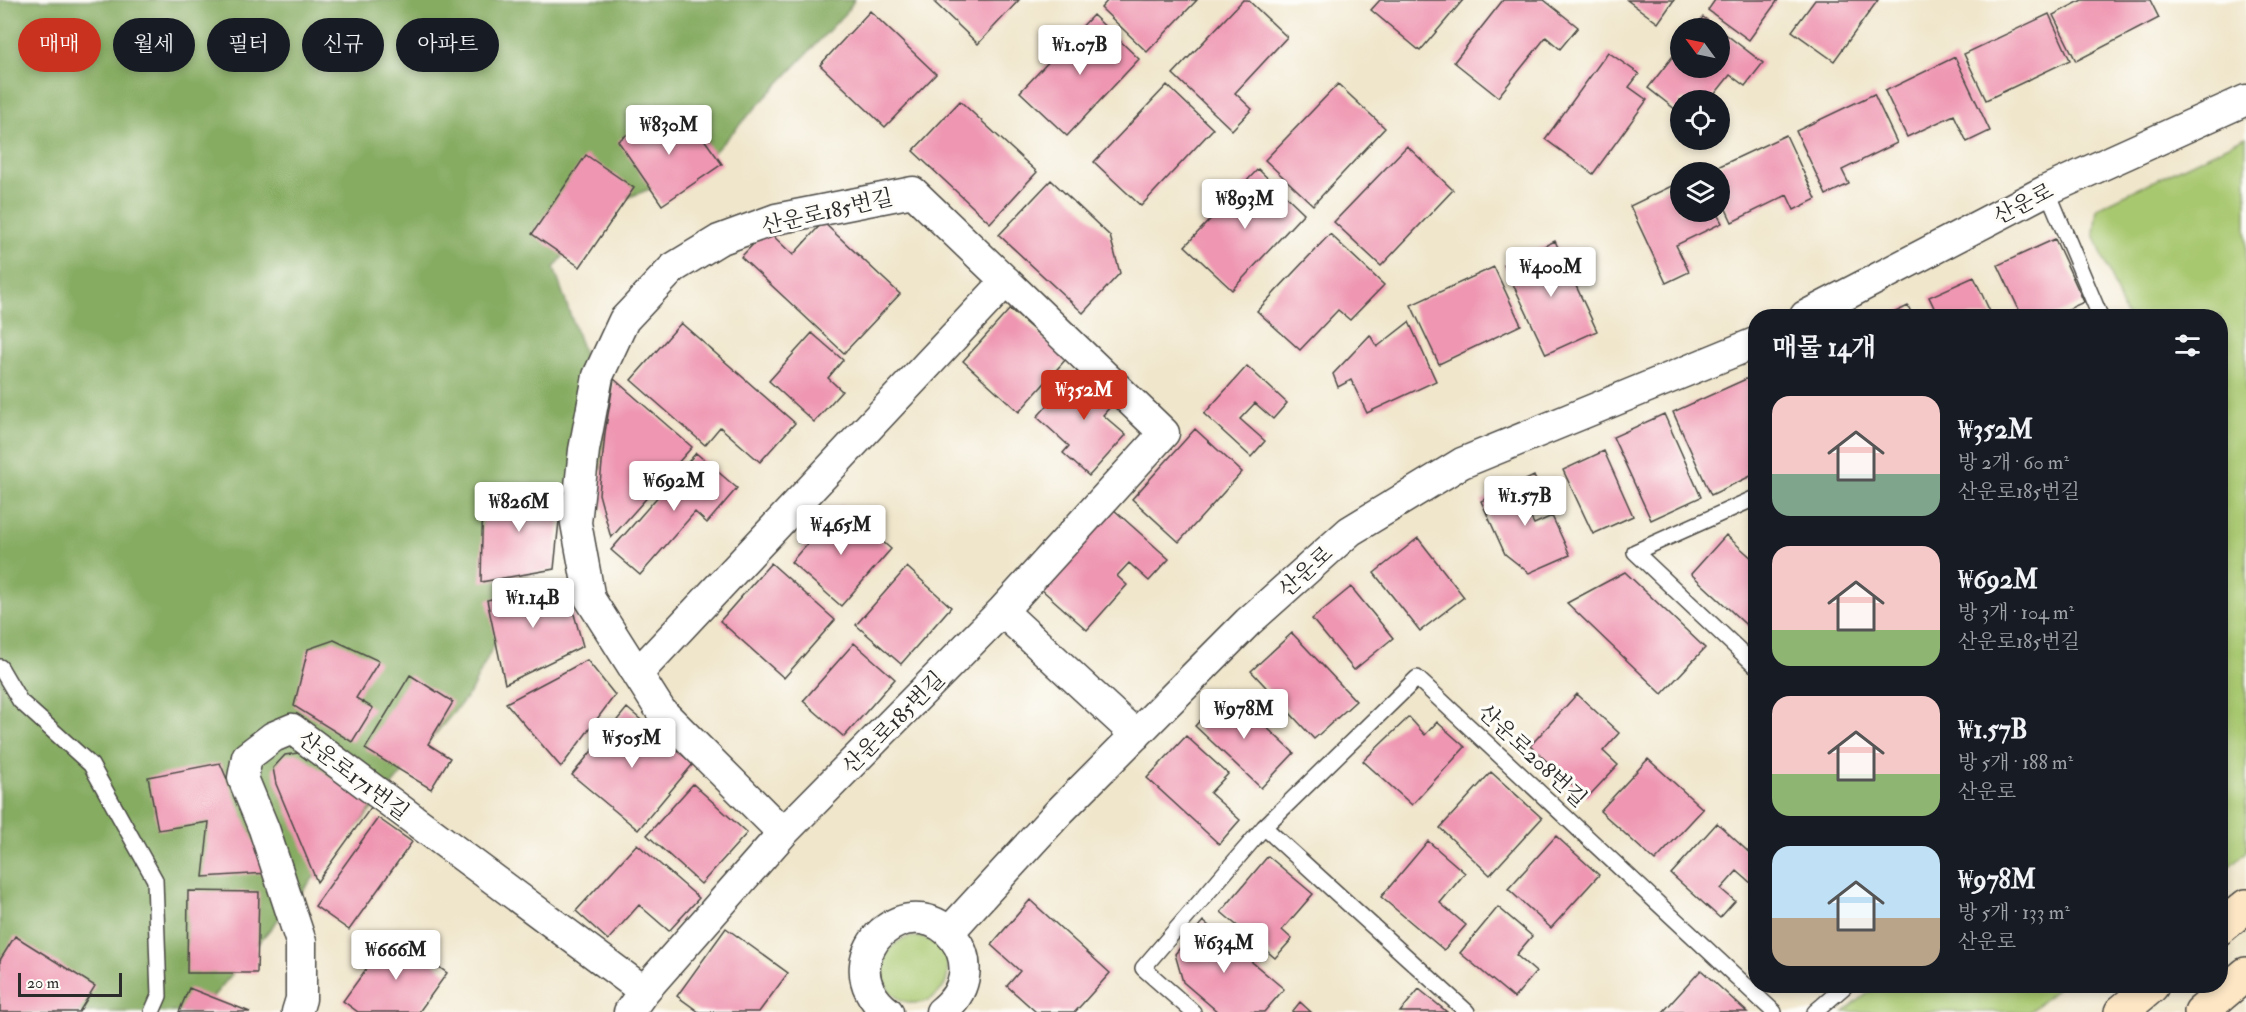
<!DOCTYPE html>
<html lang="ko">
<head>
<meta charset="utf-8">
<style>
	:root { --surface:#171b24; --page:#20242c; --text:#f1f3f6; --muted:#9ea1a6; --accent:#c8321e }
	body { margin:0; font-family:"IM FELL Double Pica","Noto Serif KR",serif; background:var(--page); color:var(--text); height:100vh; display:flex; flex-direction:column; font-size:22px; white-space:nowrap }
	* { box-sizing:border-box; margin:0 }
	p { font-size:20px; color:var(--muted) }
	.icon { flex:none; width:33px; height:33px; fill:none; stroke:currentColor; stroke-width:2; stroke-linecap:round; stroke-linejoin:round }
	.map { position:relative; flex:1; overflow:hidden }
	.details { position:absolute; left:1748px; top:309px; width:480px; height:684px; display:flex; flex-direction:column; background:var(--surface); border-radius:24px; box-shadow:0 3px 9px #0003 }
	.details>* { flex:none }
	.banner { position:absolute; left:18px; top:18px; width:570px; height:54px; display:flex; gap:12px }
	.needle { width:39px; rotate:303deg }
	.tools { position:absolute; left:1670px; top:18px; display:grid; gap:12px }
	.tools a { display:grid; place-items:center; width:60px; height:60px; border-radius:50%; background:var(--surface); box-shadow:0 3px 9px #0003; font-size:30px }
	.scale { position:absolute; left:18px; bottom:15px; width:104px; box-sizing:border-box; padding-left:6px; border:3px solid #2b2b2b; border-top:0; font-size:16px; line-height:21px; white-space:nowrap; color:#2b2b2b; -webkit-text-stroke:4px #fdfcf7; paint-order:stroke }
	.price { position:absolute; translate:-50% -51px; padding:0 14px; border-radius:6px; background:#fff; color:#222; font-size:20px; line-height:39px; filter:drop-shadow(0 2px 3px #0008) }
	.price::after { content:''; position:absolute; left:50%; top:36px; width:18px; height:14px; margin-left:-9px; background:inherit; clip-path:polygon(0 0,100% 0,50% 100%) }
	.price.active { background:var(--accent); color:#fff }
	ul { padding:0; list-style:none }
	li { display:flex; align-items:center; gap:18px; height:150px; padding:0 24px }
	li span { display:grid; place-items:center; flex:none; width:168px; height:120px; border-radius:18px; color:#555 }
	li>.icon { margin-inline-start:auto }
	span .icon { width:72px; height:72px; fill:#fffc; stroke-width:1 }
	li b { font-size:26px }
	h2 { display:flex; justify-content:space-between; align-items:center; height:72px; padding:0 24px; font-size:26px }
	.pill { padding:0 21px; border-radius:27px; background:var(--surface); box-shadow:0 3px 9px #0003; font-size:21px; line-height:54px }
	.pill.active { background:var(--accent); color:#fff }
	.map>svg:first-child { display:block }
</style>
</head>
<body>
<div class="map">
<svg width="2246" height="1012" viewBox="0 0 2246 1012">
	<rect width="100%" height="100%" fill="#fdfcf7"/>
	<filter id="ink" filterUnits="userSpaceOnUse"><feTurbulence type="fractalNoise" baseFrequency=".0167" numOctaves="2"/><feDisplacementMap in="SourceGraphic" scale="12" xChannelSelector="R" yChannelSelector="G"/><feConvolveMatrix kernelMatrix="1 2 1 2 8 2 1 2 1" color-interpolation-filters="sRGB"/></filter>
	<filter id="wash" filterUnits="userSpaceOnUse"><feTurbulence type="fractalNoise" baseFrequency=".008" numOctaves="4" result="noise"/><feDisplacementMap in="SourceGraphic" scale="24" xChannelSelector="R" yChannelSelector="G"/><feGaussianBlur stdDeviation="1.35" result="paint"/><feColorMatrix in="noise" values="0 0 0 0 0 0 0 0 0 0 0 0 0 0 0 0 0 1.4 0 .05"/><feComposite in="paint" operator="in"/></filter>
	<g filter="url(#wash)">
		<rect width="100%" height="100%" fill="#f0e6cc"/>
		<path fill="#a8c870" stroke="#6a7a4e" stroke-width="1.5" d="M 2246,137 L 2246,852 L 2220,874 L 2220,316 L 2126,316 L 2094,234 L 2097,208 Z
			M882 970a33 33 0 1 1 66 0a33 33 0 1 1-66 0Z
			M 1877,986 L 2060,986 L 2029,1012 L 1844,1012 Z"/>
		<path fill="#86ac62" stroke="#586c46" stroke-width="1.5" d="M 0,0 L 854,0 L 849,9 L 695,172 L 600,208 L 554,268 L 592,377 L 609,458 L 551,529 L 470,693 L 200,1012 L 0,1012 Z"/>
		<g id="blocks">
			<path fill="#ef97b2" d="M 938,0 L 1019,0 L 978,44 L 935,3 Z
				M 1108,0 L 1197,0 L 1147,52 L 1101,8 Z
				M 1243,0 L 1248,0 L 1287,37 L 1235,93 L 1252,109 L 1232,130 L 1173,74 Z
				M 1380,0 L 1463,0 L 1420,51 L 1371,10 Z
				M 1503,0 L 1544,0 L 1578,27 L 1560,49 L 1546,37 L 1498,97 L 1454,62 Z
				M 1627,0 L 1674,0 L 1658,23 Z
				M 1715,0 L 1778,0 L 1749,40 L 1708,10 Z
				M 1815,0 L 1878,0 L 1834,61 L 1792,31 Z
				M 2082,0 L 2150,0 L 2159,18 L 2076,61 L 2053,15 Z
				M 870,11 L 936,74 L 885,127 L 820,65 Z
				M 2049,14 L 2070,60 L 1986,100 L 1964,54 Z
				M 1093,15 L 1139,59 L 1067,136 L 1020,92 Z
				M 1703,17 L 1718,28 L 1694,28 Z
				M 1719,29 L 1763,63 L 1745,86 L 1730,75 L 1710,100 L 1680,100 L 1680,113 L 1648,88 L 1680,47 L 1680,68 L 1719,68 Z
				M 1608,52 L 1639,74 L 1629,87 L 1647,100 L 1593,174 L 1545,139 Z
				M 1955,57 L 1990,131 L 1967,142 L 1954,115 L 1907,137 L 1885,91 Z
				M 1338,84 L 1385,128 L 1313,205 L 1265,160 Z
				M 1167,85 L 1213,129 L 1141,206 L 1094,162 Z
				M 1874,94 L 1897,143 L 1842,170 L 1849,184 L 1826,195 L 1796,131 Z
				M 960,101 L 1037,172 L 990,223 L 913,151 Z
				M 654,116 L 698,131 L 722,164 L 662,205 L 618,141 Z
				M 1786,135 L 1816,199 L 1794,210 L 1787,195 L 1732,222 L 1719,194 L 1719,172 L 1707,172 Z
				M 1407,146 L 1453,190 L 1381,266 L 1334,222 Z
				M 586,155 L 634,188 L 580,267 L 532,234 Z
				M 1258,169 L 1304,213 L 1232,290 L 1185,246 Z
				M 1051,180 L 1110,236 L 1120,273 L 1083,313 L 999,235 Z
				M 1680,182 L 1680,212 L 1716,212 L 1722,223 L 1676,245 L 1689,272 L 1666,283 L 1630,206 Z
				M 823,222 L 900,294 L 844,353 L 741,257 L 767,230 L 793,255 Z
				M 1330,234 L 1384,285 L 1350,320 L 1338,310 L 1300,350 L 1257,311 Z
				M 2055,239 L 2084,302 L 2053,316 L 2022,316 L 1998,265 Z
				M 1555,241 L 1597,331 L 1546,354 L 1504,265 Z
				M 1494,267 L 1521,325 L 1439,364 L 1411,305 Z
				M 1974,277 L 1992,316 L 1938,316 L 1929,297 Z
				M 1908,306 L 1913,316 L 1887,316 Z
				M 1010,309 L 1066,359 L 1019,412 L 963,361 Z
				M 1409,322 L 1436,381 L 1367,413 L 1351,380 L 1338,387 L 1333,374 L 1370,335 L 1377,347 Z
				M 681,323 L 795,423 L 760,462 L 720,427 L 705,445 L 631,380 Z
				M 812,333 L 843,360 L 828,378 L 842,391 L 814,422 L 769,381 Z
				M 1083,366 L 1118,398 L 1103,415 L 1126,435 L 1089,476 L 1063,453 L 1069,446 L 1037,417 Z
				M 1247,366 L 1287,403 L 1273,419 L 1255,403 L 1240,419 L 1265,441 L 1251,457 L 1204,414 Z
				M 1755,375 L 1755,474 L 1711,495 L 1673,412 Z
				M 614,379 L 692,447 L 611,538 L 599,494 L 605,433 Z
				M 1664,414 L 1701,497 L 1651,520 L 1613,437 Z
				M 1195,429 L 1242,472 L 1179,542 L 1132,499 Z
				M 1604,451 L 1633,516 L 1593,534 L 1563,470 Z
				M 696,453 L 737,488 L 707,523 L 695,512 L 640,575 L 611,550 Z
				M 1534,476 L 1545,501 L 1527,510 L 1534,524 L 1552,516 L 1570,555 L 1529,573 L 1505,554 L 1481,501 Z
				M 483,490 L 562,492 L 554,569 L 481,582 Z
				M 841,505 L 891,549 L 841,606 L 791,562 Z
				M 1113,509 L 1169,559 L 1149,581 L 1129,563 L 1117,576 L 1127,585 L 1087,630 L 1041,589 Z
				M 1726,535 L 1755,561 L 1755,633 L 1691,574 Z
				M 1418,538 L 1464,597 L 1420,631 L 1374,573 Z
				M 771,563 L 835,620 L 784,678 L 720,621 Z
				M 907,567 L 951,607 L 901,664 L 856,625 Z
				M 1625,572 L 1705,648 L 1662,694 L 1567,603 Z
				M 565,582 L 583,646 L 505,684 L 487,600 Z
				M 1351,587 L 1393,638 L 1354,670 L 1312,619 Z
				M 1292,633 L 1356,701 L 1314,739 L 1251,671 Z
				M 334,640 L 379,661 L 356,698 L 373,708 L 352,742 L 294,706 L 308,649 Z
				M 854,643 L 895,679 L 844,737 L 803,701 Z
				M 587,660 L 615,695 L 561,767 L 506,703 Z
				M 410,675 L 453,702 L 428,744 L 450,758 L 431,789 L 365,749 Z
				M 1228,691 L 1294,753 L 1261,788 L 1195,726 Z
				M 1577,694 L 1619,733 L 1603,751 L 1618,765 L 1587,798 L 1530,746 Z
				M 627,708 L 693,764 L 638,830 L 572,775 Z
				M 1409,717 L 1425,735 L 1437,722 L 1465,747 L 1412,805 L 1363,761 Z
				M 1186,736 L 1228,774 L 1210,793 L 1240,820 L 1219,844 L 1147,778 Z
				M 298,753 L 372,806 L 317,882 L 276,784 L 273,768 L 285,755 Z
				M 1648,759 L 1703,809 L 1655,861 L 1600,811 Z
				M 220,763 L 268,873 L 203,877 L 209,822 L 158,830 L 148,777 Z
				M 1491,772 L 1542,818 L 1490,875 L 1440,828 Z
				M 693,784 L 747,833 L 701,884 L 647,835 Z
				M 378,818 L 412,842 L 349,930 L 315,906 Z
				M 1717,823 L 1755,858 L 1755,881 L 1752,884 L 1737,871 L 1721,889 L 1735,901 L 1720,918 L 1671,874 Z
				M 1556,836 L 1599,875 L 1551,928 L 1508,889 Z
				M 1428,841 L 1465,873 L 1440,903 L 1466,925 L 1444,950 L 1381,897 Z
				M 637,844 L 699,898 L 669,931 L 639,905 L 608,940 L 576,911 Z
				M 1268,856 L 1313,894 L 1282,930 L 1292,939 L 1275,958 L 1221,912 Z
				M 188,891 L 259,892 L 257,973 L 187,973 Z
				M 1030,900 L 1110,973 L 1075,1012 L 1036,1012 L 1007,986 L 1020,971 L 991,945 Z
				M 1498,907 L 1532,936 L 1516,955 L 1536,972 L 1514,998 L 1460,953 Z
				M 1203,921 L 1284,989 L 1264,1012 L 1218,1012 L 1183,982 L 1175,954 Z
				M 726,928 L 788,973 L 759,1012 L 699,1012 L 677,996 Z
				M 392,933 L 447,973 L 419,1012 L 358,1012 L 343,1001 Z
				M 15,936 L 95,986 L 79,1012 L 0,1012 L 0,960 Z
				M 1701,970 L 1747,1012 L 1663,1012 Z
				M 189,988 L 250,1012 L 179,1012 Z
				M 1419,989 L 1447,1012 L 1400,1012 Z
				M 1300,1002 L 1311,1012 L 1292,1012 Z"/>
		</g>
	</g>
	<g filter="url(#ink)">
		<use href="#blocks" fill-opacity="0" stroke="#494743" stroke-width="1.5"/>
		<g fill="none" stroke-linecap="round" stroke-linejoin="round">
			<defs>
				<path id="lane" d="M 2047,190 L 2100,316
					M 1755,498 L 1635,552 L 1755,665
					M 0,667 L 20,701 L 91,765 L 155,880 L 159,996 L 152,1012
					M 1264,827 L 1467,1012
					M 1193,1012 L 1143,968 L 1264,827 L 1417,678 L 1774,1012
					M 1815,1012 L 1845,986"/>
				<path id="street" d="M 1805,316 L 2047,190 L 2246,100
					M 1002,611 L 783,833 L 661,711 L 590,599 L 576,523 L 584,450 L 598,376 L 624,320 L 673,268 L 719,240 L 776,219 L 913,192 L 1164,433 L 1002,611 L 1136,735
					M 638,673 L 1006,281
					M 949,932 L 1059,812 L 1248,622 L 1350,531 L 1462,463 L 1755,343
					M 644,991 L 783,833
					M 297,1012 L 301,999 L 301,942 L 264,829 L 243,778 L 247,757 L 273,737 L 292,729 L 644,991 L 629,1012
					M 888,1012 C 873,1001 863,984 865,965 C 866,953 873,940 882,932 C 936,887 1000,967 941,1012"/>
				<path id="secondary" d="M 2220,928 L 2246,906
					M 2121,1012 L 2152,986
					M 2201,1012 L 2246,974"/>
			</defs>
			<use href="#lane" stroke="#494743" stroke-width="18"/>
			<use href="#street" stroke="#494743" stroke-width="33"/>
			<use href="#secondary" stroke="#494743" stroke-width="36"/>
			<use href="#lane" stroke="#fff" stroke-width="15"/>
			<use href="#street" stroke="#fff" stroke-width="30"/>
			<use href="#secondary" stroke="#fce6c4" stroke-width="33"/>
		</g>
	</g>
	<g text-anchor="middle" stroke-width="6" stroke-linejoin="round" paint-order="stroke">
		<g font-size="22" fill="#2b2b2b" stroke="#fdfcf7">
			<text transform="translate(2023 203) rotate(-27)" y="8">산운로</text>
			<text transform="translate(827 211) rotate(-13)" y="8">산운로185번길</text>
			<text transform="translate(1305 571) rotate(-42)" y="8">산운로</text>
			<text transform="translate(893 722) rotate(-45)" y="8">산운로185번길</text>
			<text transform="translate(1533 755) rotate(43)" y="8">산운로208번길</text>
			<text transform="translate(354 775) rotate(37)" y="8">산운로171번길</text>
		</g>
	</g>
</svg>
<div class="tools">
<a><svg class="needle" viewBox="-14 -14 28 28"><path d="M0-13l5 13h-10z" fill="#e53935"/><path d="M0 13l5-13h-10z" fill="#9ea1a6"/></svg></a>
<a><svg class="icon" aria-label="locate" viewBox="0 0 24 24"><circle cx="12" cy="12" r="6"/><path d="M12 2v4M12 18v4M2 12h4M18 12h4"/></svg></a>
<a><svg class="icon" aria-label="layers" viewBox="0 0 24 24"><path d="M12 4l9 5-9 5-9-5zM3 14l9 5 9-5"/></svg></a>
</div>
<div class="scale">20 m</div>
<b class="price" style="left:1080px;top:76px">₩1.07B</b>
<b class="price" style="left:669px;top:156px">₩830M</b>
<b class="price" style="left:1245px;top:230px">₩893M</b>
<b class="price" style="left:1551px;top:298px">₩400M</b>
<b class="price active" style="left:1084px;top:421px">₩352M</b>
<b class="price" style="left:674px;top:512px">₩692M</b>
<b class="price" style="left:1525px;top:527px">₩1.57B</b>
<b class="price" style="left:519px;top:533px">₩826M</b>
<b class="price" style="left:841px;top:556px">₩465M</b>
<b class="price" style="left:533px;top:629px">₩1.14B</b>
<b class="price" style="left:1244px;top:740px">₩978M</b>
<b class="price" style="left:632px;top:769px">₩505M</b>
<b class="price" style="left:1224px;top:974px">₩634M</b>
<b class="price" style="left:396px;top:981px">₩666M</b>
<div class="banner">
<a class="pill active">매매</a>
<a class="pill">월세</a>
<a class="pill">필터</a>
<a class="pill">신규</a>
<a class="pill">아파트</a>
</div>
<section class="details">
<h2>매물 14개<svg class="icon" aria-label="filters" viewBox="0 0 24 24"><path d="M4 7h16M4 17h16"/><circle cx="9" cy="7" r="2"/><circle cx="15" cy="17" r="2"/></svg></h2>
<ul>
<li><span style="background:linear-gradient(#f6c9c9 65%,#7fa58c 0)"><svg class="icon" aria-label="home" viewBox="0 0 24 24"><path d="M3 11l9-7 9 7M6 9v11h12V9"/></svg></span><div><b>₩352M</b><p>방 2개 · 60 m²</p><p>산운로185번길</p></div></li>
<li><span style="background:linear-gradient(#f6c9c9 70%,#8fb573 0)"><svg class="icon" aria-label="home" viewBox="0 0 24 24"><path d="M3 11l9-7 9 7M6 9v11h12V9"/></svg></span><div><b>₩692M</b><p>방 3개 · 104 m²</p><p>산운로185번길</p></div></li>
<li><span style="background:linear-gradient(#f6c9c9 65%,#8fb573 0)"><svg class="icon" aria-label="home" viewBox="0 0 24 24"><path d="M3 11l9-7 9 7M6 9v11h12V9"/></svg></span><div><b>₩1.57B</b><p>방 5개 · 188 m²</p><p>산운로</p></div></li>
<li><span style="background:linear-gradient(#bfe0f5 60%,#b9a48a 0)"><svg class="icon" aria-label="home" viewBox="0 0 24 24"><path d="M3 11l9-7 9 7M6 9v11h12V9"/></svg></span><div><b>₩978M</b><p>방 5개 · 133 m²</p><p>산운로</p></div></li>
</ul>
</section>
</div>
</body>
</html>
